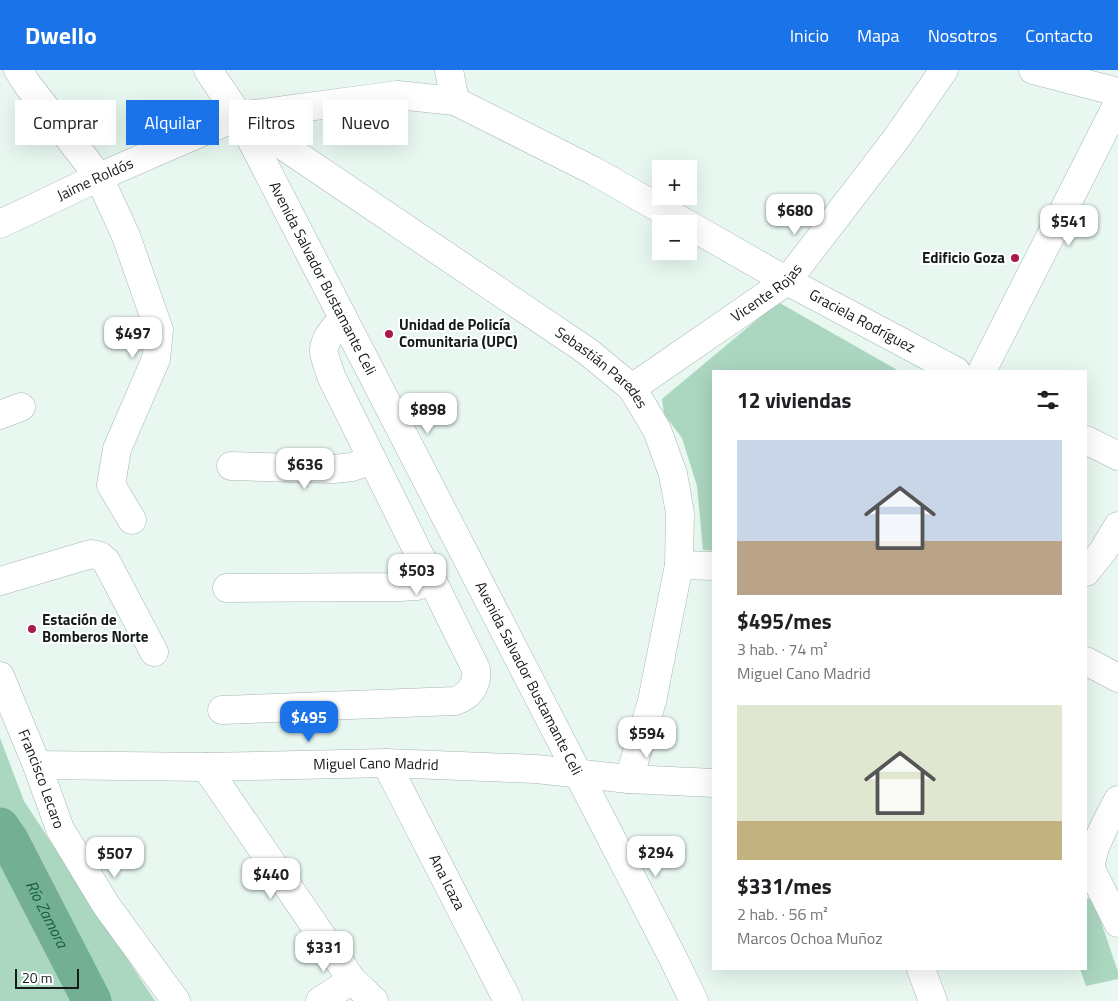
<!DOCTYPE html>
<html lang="es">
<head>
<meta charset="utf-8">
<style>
	:root { --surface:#fff; --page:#f2f2f2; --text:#202124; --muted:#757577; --accent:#1a73e8 }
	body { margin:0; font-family:"Titillium Web",sans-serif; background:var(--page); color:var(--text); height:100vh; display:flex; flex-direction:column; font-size:19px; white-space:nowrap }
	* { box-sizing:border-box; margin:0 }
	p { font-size:16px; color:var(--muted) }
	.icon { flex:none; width:28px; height:28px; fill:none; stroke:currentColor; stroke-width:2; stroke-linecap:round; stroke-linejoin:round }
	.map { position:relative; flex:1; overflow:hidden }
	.panel { position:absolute; left:712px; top:300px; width:375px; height:600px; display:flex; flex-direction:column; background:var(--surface); border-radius:0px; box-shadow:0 5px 20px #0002 }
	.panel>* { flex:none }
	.guide { position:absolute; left:15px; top:30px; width:475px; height:45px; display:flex; gap:10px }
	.buttons { position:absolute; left:652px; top:90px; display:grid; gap:10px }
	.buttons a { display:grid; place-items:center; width:45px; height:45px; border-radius:0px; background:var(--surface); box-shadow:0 5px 20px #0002; font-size:25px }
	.scale { position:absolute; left:15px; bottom:12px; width:64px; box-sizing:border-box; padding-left:5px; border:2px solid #151b18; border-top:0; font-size:14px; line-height:18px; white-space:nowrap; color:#151b18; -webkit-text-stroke:4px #fff; paint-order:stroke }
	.price { position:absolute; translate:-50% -42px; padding:0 11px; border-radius:10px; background:#fff; color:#222; font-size:16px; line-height:32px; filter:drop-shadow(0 1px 2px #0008) }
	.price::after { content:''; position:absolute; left:50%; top:30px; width:15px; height:11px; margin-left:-8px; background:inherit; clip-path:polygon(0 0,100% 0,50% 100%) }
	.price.current { background:var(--accent); color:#fff }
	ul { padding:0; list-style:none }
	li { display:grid; align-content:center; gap:10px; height:265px; padding:0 25px }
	li span { display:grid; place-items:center; height:155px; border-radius:0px; color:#555 }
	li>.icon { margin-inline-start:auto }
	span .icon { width:90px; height:90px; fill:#fffc; stroke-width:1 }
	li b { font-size:21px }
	h2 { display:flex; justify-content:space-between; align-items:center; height:60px; padding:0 25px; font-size:21px }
	.chip { padding:0 18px; border-radius:0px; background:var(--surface); box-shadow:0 5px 20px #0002; font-size:18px; line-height:45px }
	.chip.current { background:var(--accent); color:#fff }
	header { display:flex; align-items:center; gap:30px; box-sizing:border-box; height:70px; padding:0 25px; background:var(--accent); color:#fff }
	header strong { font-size:24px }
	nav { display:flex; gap:28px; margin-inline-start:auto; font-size:18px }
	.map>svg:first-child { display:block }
</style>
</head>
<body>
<header>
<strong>Dwello</strong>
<nav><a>Inicio</a><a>Mapa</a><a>Nosotros</a><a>Contacto</a></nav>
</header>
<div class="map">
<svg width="1118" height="931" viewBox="0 0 1118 931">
	<rect width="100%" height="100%" fill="#e8f8f0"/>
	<path fill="#abd6c0" d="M 778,232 L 899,301 L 714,301 L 714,481 L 703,480 L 697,416 L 682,368 L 664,344 L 662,329 Z
		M 0,668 L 24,731 L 155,931 L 0,931 Z
		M 1093,828 L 1118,902 L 1118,909 L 1086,916 L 1080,899 L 1086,899 L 1086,829 Z"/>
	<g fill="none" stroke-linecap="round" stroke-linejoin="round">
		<path stroke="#73af93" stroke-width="39" id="s1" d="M 0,757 L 9,770 L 92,931"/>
		<defs>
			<g id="minor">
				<path d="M 18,0 L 27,14 L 99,107 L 126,166 L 159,260 L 156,289 L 117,379 L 111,415 L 132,450"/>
				<path d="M 449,0 L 455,31"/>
				<path d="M 1033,0 L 1118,22"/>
				<path id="s2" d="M 239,46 L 587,281 L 632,318 L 657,360 L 673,404 L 680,443 L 679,495 L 652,631 L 629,709"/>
				<path d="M 239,46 L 397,25 L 455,31 L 594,101 L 687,154"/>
				<path id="s3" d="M 689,155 L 787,211 L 956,301"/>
				<path d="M 982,301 L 1118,33"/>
				<path id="s4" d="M 632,318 L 787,211 L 896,69 L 944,0"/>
				<path d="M 0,345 L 21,337"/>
				<path d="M 1086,370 L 1118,386"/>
				<path d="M 231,396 L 334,399 L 352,397 L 372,390"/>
				<path d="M 679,495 L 714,496"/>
				<path d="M 1086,502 L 1103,481 L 1118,456"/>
				<path d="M 0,511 L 91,484 L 100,486 L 106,491 L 154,582"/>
				<path d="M 227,518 L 400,517 L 417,516 L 433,511"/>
				<path d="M 1086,591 L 1118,608"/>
				<path id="s5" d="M 0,606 L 37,695 L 60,759 L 106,835 L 176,931"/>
				<path d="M 222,640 L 455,631 C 470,626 478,615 476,599 L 331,306 C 329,298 325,290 324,282 C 323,269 336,257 343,247"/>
				<path id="s6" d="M 386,693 L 508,931"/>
				<path id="s7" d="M 37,695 L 206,697 L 386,693 L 536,699 L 629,709 L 714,713"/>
				<path d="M 206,697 L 352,910 L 374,931"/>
				<path d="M 1118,730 L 1105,755 L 1095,777 L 1090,797 L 1118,853"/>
				<path d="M 921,899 L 933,931"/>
				<path d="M 320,931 L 352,910"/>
			</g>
			<g id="major">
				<path id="s8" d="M 208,0 L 239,46 L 672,886 L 694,931"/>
				<path id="s9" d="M 0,154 L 99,107 L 239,46"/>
			</g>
		</defs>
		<use href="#minor" stroke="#a7b6ae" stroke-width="29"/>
		<use href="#major" stroke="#a7b6ae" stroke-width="29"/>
		<use href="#minor" stroke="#fff" stroke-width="28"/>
		<use href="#major" stroke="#fff" stroke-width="28"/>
	</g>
	<g fill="#ab194f" stroke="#fff" stroke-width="2">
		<circle cx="1015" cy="188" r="5"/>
		<circle cx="389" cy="264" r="5"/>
		<circle cx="32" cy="559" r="5"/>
	</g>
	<g text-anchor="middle" stroke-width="4" stroke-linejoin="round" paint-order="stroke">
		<g font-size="15" fill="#151b18" stroke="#fff">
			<text dy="5" stroke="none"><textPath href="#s9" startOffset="105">Jaime Roldós</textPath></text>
			<text dy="5" stroke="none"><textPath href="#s8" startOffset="238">Avenida Salvador Bustamante Celi</textPath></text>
			<text dy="5" stroke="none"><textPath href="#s4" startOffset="165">Vicente Rojas</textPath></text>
			<text dy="5" stroke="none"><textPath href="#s3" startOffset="198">Graciela Rodríguez</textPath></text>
			<text dy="5" stroke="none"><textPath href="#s2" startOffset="442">Sebastián Paredes</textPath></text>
			<text dy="5" stroke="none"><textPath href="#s8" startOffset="688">Avenida Salvador Bustamante Celi</textPath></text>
			<text dy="5" stroke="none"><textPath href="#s7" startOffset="339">Miguel Cano Madrid</textPath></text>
			<text dy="5" stroke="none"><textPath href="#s5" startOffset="111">Francisco Lecaro</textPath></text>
			<text dy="5" stroke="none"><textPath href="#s6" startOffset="134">Ana Icaza</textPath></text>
		</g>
		<g font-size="15" font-weight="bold" fill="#151b18" stroke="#fff" text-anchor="start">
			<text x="1005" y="193" text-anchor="end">Edificio Goza</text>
			<text x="399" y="260">Unidad de Policía<tspan x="399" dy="17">Comunitaria (UPC)</tspan></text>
			<text x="42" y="555">Estación de<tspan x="42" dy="17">Bomberos Norte</tspan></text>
		</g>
		<g font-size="16" font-style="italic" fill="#145f43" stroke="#fff">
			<text dy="6" stroke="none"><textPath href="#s1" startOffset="99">Río Zamora</textPath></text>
		</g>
	</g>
</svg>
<div class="buttons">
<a>+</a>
<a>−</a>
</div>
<div class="scale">20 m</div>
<b class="price" style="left:795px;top:166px">$680</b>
<b class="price" style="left:1069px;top:177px">$541</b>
<b class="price" style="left:133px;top:289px">$497</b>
<b class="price" style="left:428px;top:365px">$898</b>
<b class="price" style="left:305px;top:420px">$636</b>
<b class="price" style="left:417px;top:526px">$503</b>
<b class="price current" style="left:309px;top:673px">$495</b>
<b class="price" style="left:647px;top:689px">$594</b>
<b class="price" style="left:656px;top:808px">$294</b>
<b class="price" style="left:115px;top:809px">$507</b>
<b class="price" style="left:271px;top:830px">$440</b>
<b class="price" style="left:324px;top:903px">$331</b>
<div class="guide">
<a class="chip">Comprar</a>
<a class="chip current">Alquilar</a>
<a class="chip">Filtros</a>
<a class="chip">Nuevo</a>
</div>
<section class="panel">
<h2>12 viviendas<svg class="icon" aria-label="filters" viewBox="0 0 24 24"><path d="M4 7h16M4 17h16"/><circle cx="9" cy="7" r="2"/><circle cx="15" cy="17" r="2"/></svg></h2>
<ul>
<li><span style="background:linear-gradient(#c9d6e8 65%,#b9a48a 0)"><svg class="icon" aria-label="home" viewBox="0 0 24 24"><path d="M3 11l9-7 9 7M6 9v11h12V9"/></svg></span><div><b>$495/mes</b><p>3 hab. · 74 m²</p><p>Miguel Cano Madrid</p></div></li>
<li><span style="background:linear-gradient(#dfe7d0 75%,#c2b280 0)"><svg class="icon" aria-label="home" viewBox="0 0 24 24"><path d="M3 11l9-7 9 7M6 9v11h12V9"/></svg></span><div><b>$331/mes</b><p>2 hab. · 56 m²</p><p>Marcos Ochoa Muñoz</p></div></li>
</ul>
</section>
</div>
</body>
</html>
